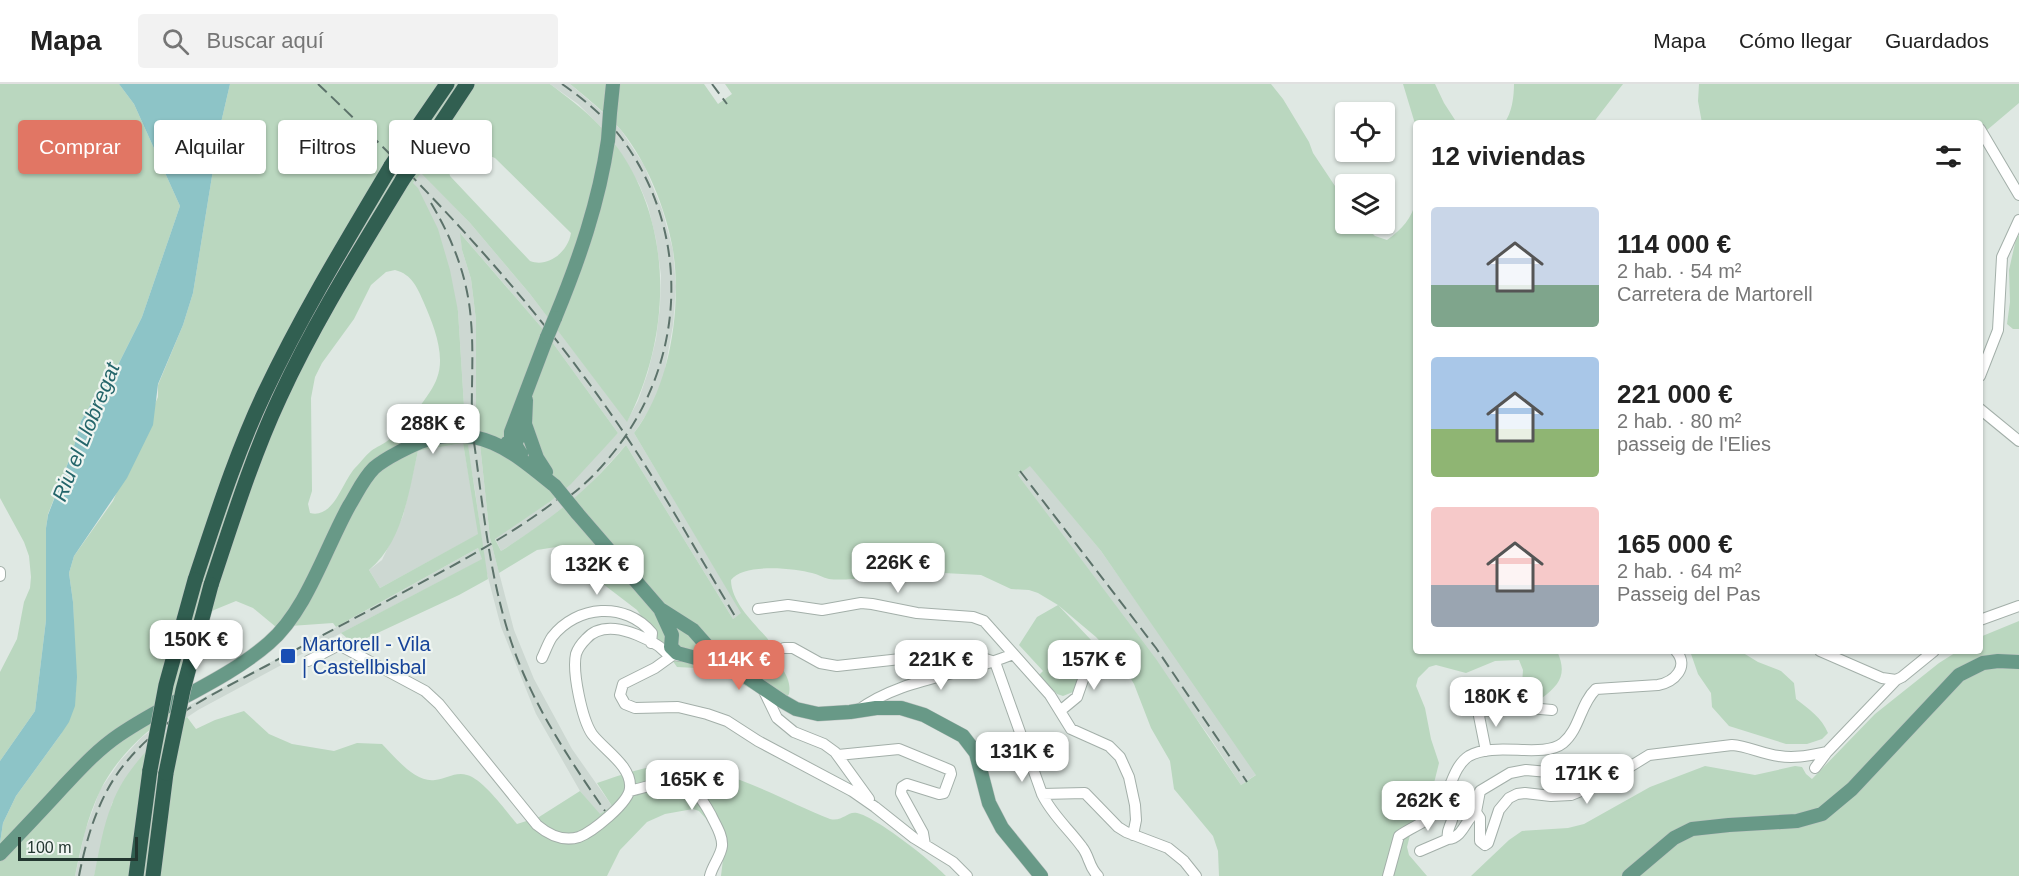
<!DOCTYPE html>
<html lang="es">
<head>
<meta charset="utf-8">
<style>
	:root { --surface:#fff; --page:#f2f2f2; --text:#222; --muted:#767676; --line:#e0e0e0; --accent:#e17664 }
	body { margin:0; font-family:Helvetica,sans-serif; background:var(--page); color:var(--text); height:100vh; display:flex; flex-direction:column; font-size:22px; white-space:nowrap }
	* { box-sizing:border-box; margin:0 }
	p { font-size:20px; color:var(--muted) }
	.icon { flex:none; width:33px; height:33px; fill:none; stroke:currentColor; stroke-width:2; stroke-linecap:round; stroke-linejoin:round }
	.map { position:relative; flex:1; overflow:hidden }
	.panel { position:absolute; left:1413px; top:36px; width:570px; height:534px; display:flex; flex-direction:column; background:var(--surface); border-radius:6px; box-shadow:0 2px 4px #0004 }
	.panel>* { flex:none }
	.banner { position:absolute; left:18px; top:36px; width:570px; height:54px; display:flex; gap:12px }
	.buttons { position:absolute; left:1335px; top:18px; display:grid; gap:12px }
	.buttons a { display:grid; place-items:center; width:60px; height:60px; border-radius:6px; background:var(--surface); box-shadow:0 2px 4px #0004; font-size:30px }
	.scale { position:absolute; left:18px; bottom:15px; width:120px; box-sizing:border-box; padding-left:6px; border:3px solid #22362f; border-top:0; font-size:16px; line-height:21px; white-space:nowrap; color:#22362f; -webkit-text-stroke:4px #eff5f1; paint-order:stroke }
	.price { position:absolute; translate:-50% -51px; padding:0 14px; border-radius:12px; background:#fff; color:#222; font-size:20px; line-height:39px; filter:drop-shadow(0 2px 3px #0008) }
	.price::after { content:''; position:absolute; left:50%; top:36px; width:18px; height:14px; margin-left:-9px; background:inherit; clip-path:polygon(0 0,100% 0,50% 100%) }
	.price.on { background:var(--accent); color:#fff }
	ul { padding:0; list-style:none }
	li { display:flex; align-items:center; gap:18px; height:150px; padding:0 18px }
	li span { display:grid; place-items:center; flex:none; width:168px; height:120px; border-radius:6px; color:#555 }
	li>.icon { margin-inline-start:auto }
	span .icon { width:72px; height:72px; fill:#fffc; stroke-width:1 }
	li b { font-size:26px }
	h2 { display:flex; justify-content:space-between; align-items:center; height:72px; padding:0 18px; font-size:26px }
	.pill { padding:0 21px; border-radius:6px; background:var(--surface); box-shadow:0 2px 4px #0004; font-size:21px; line-height:54px }
	.pill.on { background:var(--accent); color:#fff }
	header { display:flex; align-items:center; gap:36px; box-sizing:border-box; height:84px; padding:0 30px; background:var(--surface); border-bottom:2px solid var(--line) }
	header strong { font-size:28px }
	nav { display:flex; gap:33px; margin-inline-start:auto; font-size:21px }
	.search { width:420px; height:54px; background:var(--page); display:flex; align-items:center; gap:15px; box-sizing:border-box; padding:0 21px; border-radius:6px; color:var(--muted); font-size:22px }
	.map>svg:first-child { display:block }
</style>
</head>
<body>
<header>
<strong>Mapa</strong>
<div class="search"><svg class="icon" aria-label="search" viewBox="0 0 24 24"><circle cx="10" cy="10" r="6"/><path d="M15 15l6 6"/></svg>Buscar aquí</div>
<nav><a>Mapa</a><a>Cómo llegar</a><a>Guardados</a></nav>
</header>
<div class="map">
<svg width="2019" height="792" viewBox="0 0 2019 792">
	<rect width="100%" height="100%" fill="#dfe8e3"/>
	<path fill="#cdd8d2" d="M 550,0 L 570,0 L 599,25 L 621,46 L 644,81 L 662,125 L 673,166 L 676,203 L 673,241 L 664,291 L 652,322 L 634,349 L 742,529 L 733,535 L 626,361 L 586,405 L 541,441 L 501,467 L 495,454 L 551,417 L 618,349 L 542,244 L 461,150 L 462,166 L 471,195 L 476,236 L 476,340 L 465,338 L 458,227 L 413,99 L 421,88 L 470,139 L 530,210 L 627,337 L 638,317 L 648,288 L 656,255 L 660,223 L 661,191 L 656,155 L 648,122 L 639,100 L 615,60 L 600,42 L 578,20 Z
		M 463,359 L 479,450 L 380,504 L 369,486 L 382,476 L 403,432 L 418,367 Z
		M 480,360 L 490,454 L 514,546 L 534,595 L 572,665 L 612,722 L 600,731 L 580,707 L 536,630 L 501,543 L 485,482 L 475,406 L 467,361 Z
		M 1030,381 L 1101,467 L 1257,690 L 1241,701 L 1209,652 L 1018,391 Z
		M 478,464 L 483,475 L 326,557 L 198,626 L 177,640 L 112,719 L 94,792 L 75,792 L 85,747 L 100,706 L 120,677 L 141,654 L 169,632 L 333,545 Z"/>
	<path fill="#bad7bf" fill-rule="evenodd" d="M 0,0 L 119,0 L 134,20 L 180,122 L 142,233 L 112,293 L 98,308 L 81,337 L 73,366 L 48,430 L 46,444 L 46,536 L 35,627 L 0,677 L 0,588 L 17,555 L 24,518 L 30,504 L 31,493 L 29,472 L 24,458 L 0,414 Z
		M 230,0 L 550,0 C 567,13 584,25 599,41 C 674,121 676,243 627,338 L 530,210 L 470,139 L 421,89 L 413,99 L 418,104 L 438,145 L 450,186 L 458,227 L 465,338 L 476,339 L 476,236 L 471,195 L 462,166 L 460,149 L 542,244 L 618,349 L 571,400 L 551,417 L 495,455 L 501,467 C 552,434 587,408 626,361 L 733,535 L 741,529 L 634,349 C 670,303 682,224 673,166 C 666,125 647,78 621,46 C 606,29 587,14 570,0 L 704,0 L 718,20 L 732,10 L 725,0 L 1271,0 L 1283,15 L 1309,58 L 1313,69 L 1345,117 L 1346,140 L 1363,140 L 1375,152 L 1387,156 C 1402,145 1412,135 1416,116 L 1416,567 L 1557,567 C 1567,589 1561,600 1542,614 L 1534,613 L 1522,600 L 1523,586 L 1519,576 L 1495,577 L 1466,589 L 1436,581 L 1429,583 L 1418,594 L 1416,602 L 1425,624 L 1431,655 L 1439,679 L 1433,703 L 1413,739 L 1407,763 L 1409,771 L 1427,792 L 1219,792 L 1218,767 L 1213,752 L 1174,705 L 1170,677 L 1151,644 L 1134,600 L 1124,583 L 1096,553 L 1058,521 L 1092,557 L 1073,608 L 1063,612 L 1057,610 L 1039,591 L 1043,587 L 1019,561 L 1037,533 L 1058,521 L 1038,509 L 1029,506 L 1011,505 L 981,491 L 888,486 C 877,494 843,497 829,495 C 823,494 818,490 812,489 C 794,484 743,479 731,496 C 731,518 754,539 767,554 C 774,563 777,574 782,584 C 787,592 791,600 789,610 L 781,622 L 716,585 L 677,583 L 637,526 L 590,490 L 571,469 L 556,463 L 537,466 L 499,489 L 490,454 L 480,360 L 468,361 L 488,495 L 459,511 L 354,560 L 341,549 L 482,475 L 478,464 L 336,543 L 333,539 L 276,543 L 253,524 L 236,517 L 214,526 L 175,551 L 183,581 L 181,626 C 148,642 116,674 100,707 C 87,734 81,763 75,792 L 0,792 L 0,759 L 3,739 L 16,712 L 61,650 L 76,608 L 73,518 L 69,489 L 74,472 L 113,417 L 158,313 L 158,301 L 183,241 L 193,209 L 220,43 ZM 490,72 L 495,74 L 571,149 C 568,168 548,184 530,177 L 450,92 L 449,87 L 453,84 L 472,83 ZM 395,186 C 412,190 418,205 424,219 C 433,240 446,271 437,294 C 432,310 403,344 390,355 C 384,360 376,363 371,367 C 365,372 360,379 355,384 C 342,398 334,435 310,429 L 308,420 L 312,407 L 311,314 L 315,293 L 322,279 L 354,235 L 371,201 L 386,188 ZM 463,359 L 478,450 L 380,504 L 369,486 C 403,458 409,407 418,367 ZM 1030,382 L 1101,467 L 1256,691 L 1241,701 L 1156,575 L 1018,391 Z
		M 1403,0 L 1435,0 L 1444,19 L 1457,39 L 1416,39 L 1416,43 Z
		M 1514,0 L 1623,0 L 1593,39 L 1504,39 C 1512,30 1514,12 1514,0 Z
		M 1699,0 L 2019,0 L 2019,19 L 1980,52 L 1980,39 L 1702,39 L 1698,17 Z
		M 2019,151 L 2019,245 L 2013,245 L 2007,240 L 2010,218 L 2009,186 L 2016,155 Z
		M 2019,537 L 2019,792 L 1471,792 L 1509,756 L 1522,747 L 1568,744 L 1584,740 L 1650,703 L 1705,682 L 1755,691 L 1795,682 L 1802,683 L 1806,690 L 1812,695 L 1875,630 L 1939,579 L 1958,567 L 1980,567 L 1980,553 Z
		M 1690,567 L 1740,567 L 1758,578 L 1781,587 L 1794,599 L 1796,615 C 1809,625 1822,634 1828,649 L 1822,655 L 1807,660 L 1786,660 L 1729,642 L 1712,623 L 1711,609 L 1698,590 Z
		M 244,627 L 269,650 L 292,660 L 334,667 L 357,659 L 382,660 C 395,673 415,699 435,696 C 446,695 456,687 467,691 C 483,695 506,727 517,740 L 539,733 L 580,707 L 600,730 L 612,722 L 597,699 C 621,691 647,681 673,681 C 726,682 782,716 830,735 C 843,738 847,727 857,729 C 876,733 932,777 946,792 L 721,792 L 724,767 L 709,738 L 699,727 L 693,725 L 665,730 L 647,738 L 620,766 L 607,792 L 94,792 C 99,768 103,742 112,720 C 125,685 157,653 187,633 L 196,645 L 215,636 Z"/>
	<path fill="#8dc4c7" d="M 119,0 L 230,0 L 220,43 L 193,209 L 183,241 L 158,300 L 153,341 L 127,394 L 74,472 L 69,489 L 73,518 L 77,593 L 75,622 L 69,638 L 61,650 L 16,712 L 3,739 L 0,759 L 0,677 L 35,627 L 46,536 L 46,444 L 48,431 L 73,366 L 81,337 L 98,308 L 112,293 L 142,233 L 180,122 L 134,20 Z"/>
	<g fill="none" stroke-linecap="round" stroke-linejoin="round">
		<defs>
			<path id="minor" d="M 1980,45 L 2019,111
				M 1980,292 L 1998,246 L 2002,173 L 2019,136
				M 1980,325 L 2019,357
				M 0,488 L 0,492
				M 758,525 L 788,521 L 822,526 L 861,519 L 872,520 L 917,529 L 973,533 L 984,537 L 1050,611 L 1071,645 L 1109,662 L 1120,673 L 1129,693 L 1135,721 L 1136,736 L 1133,751
				M 1980,536 L 2019,522
				M 784,564 L 793,564 L 820,579 L 837,582 L 964,568 L 995,578 L 1042,710 C 1052,731 1069,745 1082,763 C 1090,773 1088,782 1098,792
				M 1820,567 L 1882,594 L 1896,596
				M 673,571 L 655,584 L 623,600 L 620,611 L 625,620 L 635,624 L 678,623 L 707,630 L 727,637 L 758,657 L 852,707 L 875,723 L 914,754 L 953,778 L 967,792
				M 542,574 C 545,568 548,559 552,553 C 577,521 625,517 652,549 L 651,559
				M 308,577 L 339,561 L 425,607 L 439,620 L 537,741 C 549,751 563,758 579,753 C 592,748 629,719 630,704 C 632,682 604,666 592,650 C 582,635 572,588 576,570 C 578,564 582,559 586,555 C 593,547 604,544 615,545 C 628,546 646,554 657,561 C 661,563 664,568 668,570 C 671,571 677,571 681,572
				M 762,603 L 777,634 L 794,648 L 824,660 L 835,668 L 869,715
				M 857,627 C 902,593 963,592 1013,570
				M 1060,627 L 1077,613 L 1094,564
				M 1486,667 L 1478,627 L 1529,624 L 1552,626
				M 838,671 L 899,665 L 950,686 L 951,690 L 944,709 L 939,710 L 907,700 L 902,703 L 901,709 L 923,749 L 925,761
				M 1815,684 L 1827,668 L 1896,596 L 1902,593 L 1934,567
				M 1451,700 C 1454,711 1455,724 1452,736 C 1450,743 1446,747 1448,755 C 1463,754 1465,736 1476,728 L 1480,734 L 1480,757 L 1485,761 L 1488,759 L 1499,726 L 1509,714 L 1517,710 L 1525,709 L 1551,712 L 1571,711 L 1610,695 L 1649,671 L 1732,661 C 1748,662 1762,670 1779,672 C 1795,675 1811,671 1827,668
				M 630,707 C 674,696 686,685 711,731 C 715,740 723,751 722,762 C 721,772 712,782 710,792
				M 1042,710 L 1085,709 L 1118,743 L 1126,748 L 1168,764 L 1184,777 L 1196,792
				M 1476,728 L 1480,707 L 1510,689 L 1526,686 L 1548,688
				M 1420,767 L 1448,755
				M 1388,792 L 1399,752 C 1413,742 1429,738 1440,723 C 1450,708 1453,682 1469,672 C 1495,657 1543,675 1563,659 C 1580,645 1580,620 1596,605 L 1658,601 C 1674,598 1690,583 1676,567"/>
			<path id="major" d="M 610,29 L 613,0
				M 555,234 C 579,176 599,118 608,56
				M 525,340 L 537,374 L 546,388
				M 507,359 L 517,356 L 525,340 L 526,316
				M 521,370 L 511,354 L 511,348 L 547,253
				M 577,429 L 660,525 L 693,546 L 716,572 L 782,617 L 796,625 L 818,630 L 850,628 L 876,624 L 901,624 L 924,631 L 963,652 L 976,669 L 989,719 L 1002,744 L 1041,792
				M 661,527 L 672,551 L 671,563 L 677,569 L 726,582
				M 0,770 C 21,748 42,726 62,704 C 80,685 97,666 119,651 C 167,618 225,597 269,559 C 307,526 325,465 349,422 C 357,409 363,395 374,384 C 384,375 413,360 426,356 C 483,340 514,369 555,402
				M 1629,792 L 1674,754 L 1692,745 L 1729,741 L 1797,737 L 1822,730 L 1852,705 L 1959,591 L 1983,579 L 1998,577 L 2019,578"/>
			<path id="highway" d="M 403,64 L 447,0
				M 416,77 L 467,0
				M 195,496 C 216,433 236,369 265,308 C 302,230 347,156 391,82
				M 211,501 C 232,438 252,373 280,313 C 315,237 360,166 403,95
				M 136,792 L 150,686
				M 153,792 L 166,689"/>
		</defs>
		<use href="#minor" stroke="#a3afa9" stroke-width="12"/>
		<use href="#major" stroke="#bdc3c1" stroke-width="15"/>
		<use href="#highway" stroke="#bdc3c1" stroke-width="16"/>
		<use href="#minor" stroke="#fff" stroke-width="10"/>
		<use href="#major" stroke="#689987" stroke-width="14"/>
		<use href="#highway" stroke="#315f51" stroke-width="15"/>
		<path stroke="#5c726a" stroke-width="2" stroke-dasharray="12 6" stroke-linecap="butt" d="M 318,0 C 429,105 534,217 620,343 C 662,405 698,470 736,534
			M 562,0 C 585,16 609,36 625,59 C 692,154 685,279 613,369 C 601,384 587,399 571,411
			M 712,0 L 727,20
			M 431,119 C 453,156 468,194 471,237 C 474,271 471,305 472,339
			M 474,358 C 483,423 489,488 509,551 C 529,615 567,672 605,727
			M 1020,387 L 1156,564 L 1247,698
			M 79,792 C 87,751 100,708 128,676 C 165,632 217,608 266,582 C 311,557 357,533 402,509 C 456,480 510,452 558,415"/>
		<defs>
			<path id="major-bridge" d="M 608,56 L 610,29
				M 547,253 L 555,234
				M 555,402 L 577,429"/>
			<path id="highway-bridge" d="M 391,82 L 403,64
				M 403,95 L 416,77
				M 150,686 L 166,601 L 195,496
				M 166,689 L 183,606 L 211,501"/>
		</defs>
		<use href="#major-bridge" stroke="#bdc3c1" stroke-width="15" stroke-linecap="butt"/>
		<use href="#highway-bridge" stroke="#bdc3c1" stroke-width="16" stroke-linecap="butt"/>
		<use href="#major-bridge" stroke="#689987" stroke-width="14"/>
		<use href="#highway-bridge" stroke="#315f51" stroke-width="15"/>
	</g>
	<rect fill="#1a4fb4" stroke="#eff5f1" stroke-width="2" x="280" y="564" width="16" height="16" rx="3"/>
	<g text-anchor="middle" stroke-width="4.5" stroke-linejoin="round" paint-order="stroke">
		<g font-size="20" fill="#164399" stroke="#eff5f1" text-anchor="start">
			<text x="302" y="567">Martorell - Vila<tspan x="302" dy="23">| Castellbisbal</tspan></text>
		</g>
		<g font-size="21" font-style="italic" fill="#24656a" stroke="#eff5f1">
			<text transform="translate(86 348) rotate(-68)" y="7">Riu el Llobregat</text>
		</g>
	</g>
</svg>
<div class="buttons">
<a><svg class="icon" aria-label="locate" viewBox="0 0 24 24"><circle cx="12" cy="12" r="6"/><path d="M12 2v4M12 18v4M2 12h4M18 12h4"/></svg></a>
<a><svg class="icon" aria-label="layers" viewBox="0 0 24 24"><path d="M12 4l9 5-9 5-9-5zM3 14l9 5 9-5"/></svg></a>
</div>
<div class="scale">100 m</div>
<b class="price" style="left:433px;top:371px">288K €</b>
<b class="price" style="left:898px;top:510px">226K €</b>
<b class="price" style="left:597px;top:512px">132K €</b>
<b class="price" style="left:196px;top:587px">150K €</b>
<b class="price on" style="left:739px;top:607px">114K €</b>
<b class="price" style="left:941px;top:607px">221K €</b>
<b class="price" style="left:1094px;top:607px">157K €</b>
<b class="price" style="left:1496px;top:644px">180K €</b>
<b class="price" style="left:1022px;top:699px">131K €</b>
<b class="price" style="left:1587px;top:721px">171K €</b>
<b class="price" style="left:692px;top:727px">165K €</b>
<b class="price" style="left:1428px;top:748px">262K €</b>
<div class="banner">
<a class="pill on">Comprar</a>
<a class="pill">Alquilar</a>
<a class="pill">Filtros</a>
<a class="pill">Nuevo</a>
</div>
<section class="panel">
<h2>12 viviendas<svg class="icon" aria-label="filters" viewBox="0 0 24 24"><path d="M4 7h16M4 17h16"/><circle cx="9" cy="7" r="2"/><circle cx="15" cy="17" r="2"/></svg></h2>
<ul>
<li><span style="background:linear-gradient(#c9d6e8 65%,#7fa58c 0)"><svg class="icon" aria-label="home" viewBox="0 0 24 24"><path d="M3 11l9-7 9 7M6 9v11h12V9"/></svg></span><div><b>114 000 €</b><p>2 hab. · 54 m²</p><p>Carretera de Martorell</p></div></li>
<li><span style="background:linear-gradient(#a9c7e8 60%,#8fb573 0)"><svg class="icon" aria-label="home" viewBox="0 0 24 24"><path d="M3 11l9-7 9 7M6 9v11h12V9"/></svg></span><div><b>221 000 €</b><p>2 hab. · 80 m²</p><p>passeig de l'Elies</p></div></li>
<li><span style="background:linear-gradient(#f6c9c9 65%,#9aa5b1 0)"><svg class="icon" aria-label="home" viewBox="0 0 24 24"><path d="M3 11l9-7 9 7M6 9v11h12V9"/></svg></span><div><b>165 000 €</b><p>2 hab. · 64 m²</p><p>Passeig del Pas</p></div></li>
</ul>
</section>
</div>
</body>
</html>
